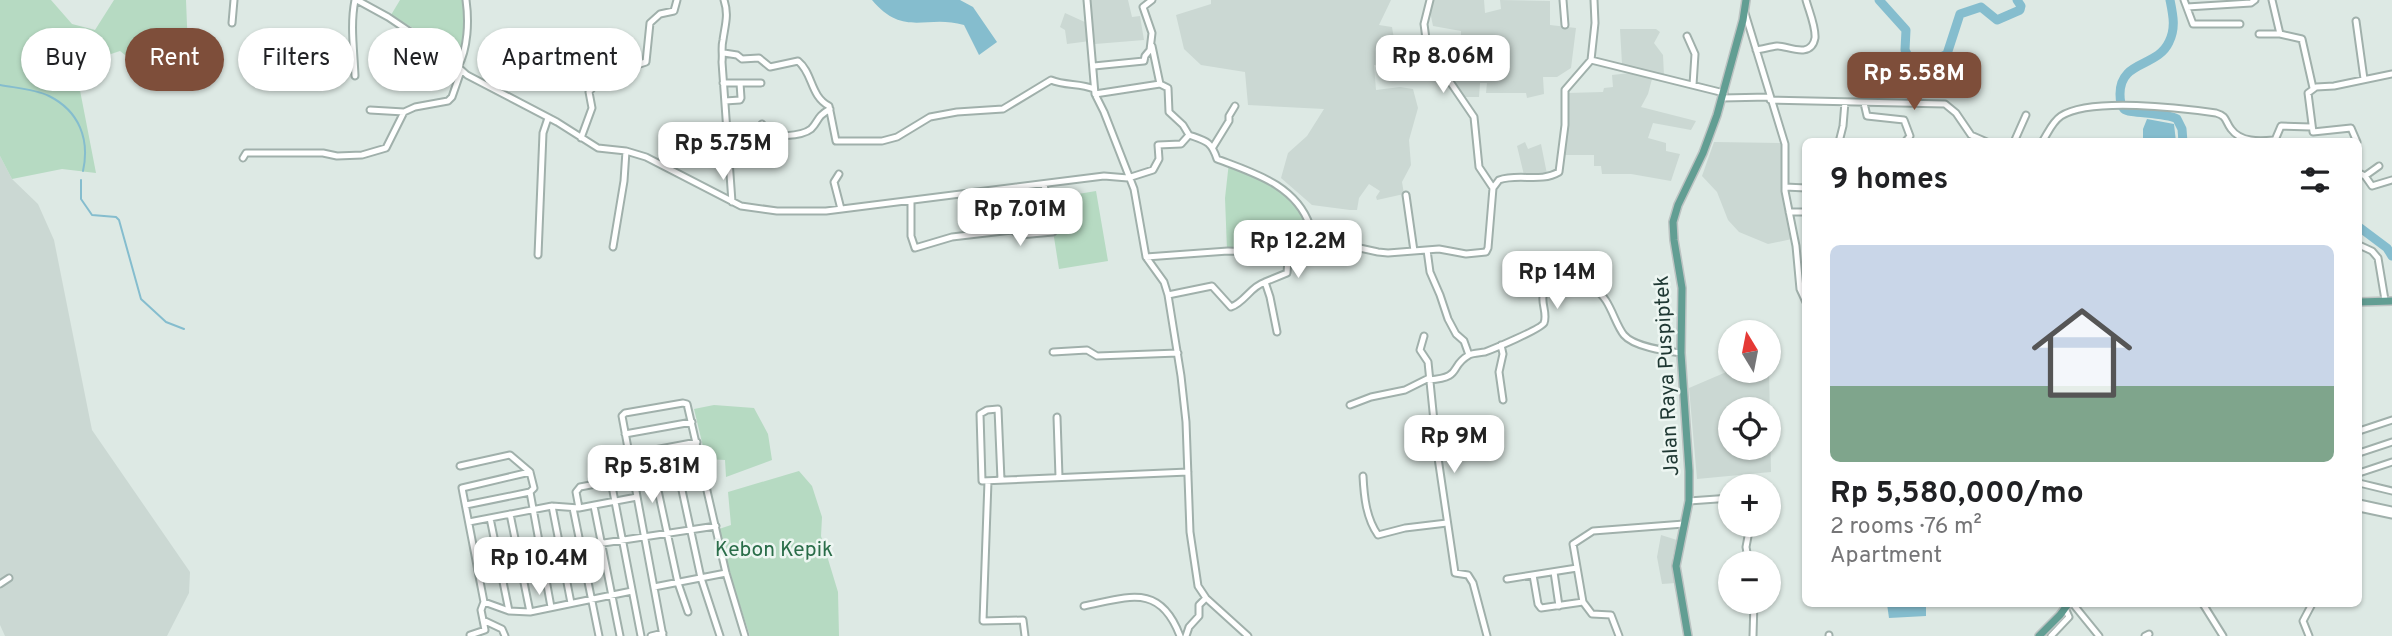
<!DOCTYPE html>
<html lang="en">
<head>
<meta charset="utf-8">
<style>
	:root { --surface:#fff; --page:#f6f6f6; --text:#202124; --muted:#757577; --line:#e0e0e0; --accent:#7e4e3a }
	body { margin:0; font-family:Overpass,sans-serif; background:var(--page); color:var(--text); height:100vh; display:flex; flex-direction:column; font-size:26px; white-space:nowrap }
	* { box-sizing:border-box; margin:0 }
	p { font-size:23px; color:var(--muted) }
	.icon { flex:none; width:38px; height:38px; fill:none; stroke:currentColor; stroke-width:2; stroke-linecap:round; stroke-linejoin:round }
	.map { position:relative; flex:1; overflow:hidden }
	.drawer { position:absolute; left:1802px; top:138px; width:560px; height:469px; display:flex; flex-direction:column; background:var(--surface); border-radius:10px; box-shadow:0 2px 5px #0004 }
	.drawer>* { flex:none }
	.hud { position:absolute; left:21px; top:28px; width:665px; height:63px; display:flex; gap:14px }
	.needle { width:46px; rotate:350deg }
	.fabs { position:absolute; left:1718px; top:320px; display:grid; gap:14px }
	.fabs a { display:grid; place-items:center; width:63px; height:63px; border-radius:50%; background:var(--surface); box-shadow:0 2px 5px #0004; font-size:35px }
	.price { position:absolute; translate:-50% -60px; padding:0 16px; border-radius:14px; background:#fff; color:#222; font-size:23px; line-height:46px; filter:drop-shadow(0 2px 4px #0008) }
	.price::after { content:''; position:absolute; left:50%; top:42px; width:21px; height:16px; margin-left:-10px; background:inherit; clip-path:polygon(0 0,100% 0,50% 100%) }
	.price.on { background:var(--accent); color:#fff }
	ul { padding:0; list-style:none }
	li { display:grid; align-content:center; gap:14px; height:371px; padding:0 28px }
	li+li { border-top:2px solid var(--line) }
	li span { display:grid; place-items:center; height:217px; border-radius:10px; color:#555 }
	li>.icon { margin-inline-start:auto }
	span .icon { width:126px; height:126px; fill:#fffc; stroke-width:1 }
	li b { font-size:30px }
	h2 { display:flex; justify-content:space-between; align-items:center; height:84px; padding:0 28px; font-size:30px }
	.chip { padding:0 24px; border-radius:32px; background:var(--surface); box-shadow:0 2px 5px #0004; font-size:24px; line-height:63px }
	.chip.on { background:var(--accent); color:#fff }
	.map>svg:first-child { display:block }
</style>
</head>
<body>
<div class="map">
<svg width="2392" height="636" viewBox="0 0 2392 636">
	<rect width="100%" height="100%" fill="#dde9e4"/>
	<path fill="#cbd8d3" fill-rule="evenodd" d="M 1128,0 L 1132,17 L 1140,16 L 1144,40 L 1095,44 L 1090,0 Z
		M 1211,0 L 1391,0 L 1379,25 L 1392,27 L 1395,45 L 1402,53 L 1399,66 L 1374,65 L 1376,90 L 1400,87 L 1413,89 L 1418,108 L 1409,140 L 1411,165 L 1402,182 L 1404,194 L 1377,200 L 1376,197 L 1380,191 L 1369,184 L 1359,198 L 1357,210 L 1350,210 L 1312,205 L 1281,178 L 1288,153 L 1307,136 L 1324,109 L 1248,105 L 1245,72 L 1201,65 L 1184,49 L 1176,15 L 1211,4 Z
		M 1432,0 L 1484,0 L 1485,13 L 1501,9 L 1500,0 L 1550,1 L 1550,25 L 1576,28 L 1571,68 L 1557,77 L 1543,77 L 1544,94 L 1527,98 L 1526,93 L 1486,93 L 1487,83 L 1480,83 L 1479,97 L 1463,97 L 1449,77 L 1458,72 L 1459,61 L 1480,63 L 1481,54 L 1472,51 L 1461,44 L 1461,31 L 1433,26 L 1430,11 Z
		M 1065,13 L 1087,23 L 1090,41 L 1067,44 L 1065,30 L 1060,27 Z
		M 1620,29 L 1656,29 L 1660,32 L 1654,43 L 1663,55 L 1664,76 L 1622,64 Z
		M 1630,73 L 1652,79 L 1648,94 L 1641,107 L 1696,121 L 1691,130 L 1653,123 L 1648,138 L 1666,143 L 1666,151 L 1680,154 L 1671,181 L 1631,174 L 1602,174 L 1601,166 L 1594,166 L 1594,155 L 1565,155 L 1567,93 L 1603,92 L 1604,88 L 1613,87 L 1612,75 Z
		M 1525,142 L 1528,149 L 1541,144 L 1547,174 L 1524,175 L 1517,146 Z
		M 1714,142 L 1783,143 L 1792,239 L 1768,244 L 1739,232 L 1728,220 L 1717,192 L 1702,176 Z
		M 0,156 L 12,179 L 38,204 L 54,240 L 92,430 L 190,572 L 189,593 L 167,636 L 5,636 L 0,625 Z
		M 1772,352 L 1769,368 L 1771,472 L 1697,479 L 1689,388 L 1731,370 L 1769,371 L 1769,353 ZM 1731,410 L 1769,410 L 1769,448 L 1731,448 Z
		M 1661,535 L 1677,540 L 1672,559 L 1676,583 L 1662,584 L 1657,557 Z"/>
	<path fill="#b6dac2" d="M 0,0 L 51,0 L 72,24 L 95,30 L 114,0 L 186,0 L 188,51 L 145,71 L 120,51 L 93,60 L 78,80 L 96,173 L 62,169 L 12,179 L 0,156 Z
		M 400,0 L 463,0 C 464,18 467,44 456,60 L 423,34 L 391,15 Z
		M 1229,162 L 1265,175 L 1285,188 L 1300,200 L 1309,221 C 1292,258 1261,250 1227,250 L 1225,198 Z
		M 1096,191 L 1108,261 L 1059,269 L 1048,199 Z
		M 714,405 L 754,408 L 768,434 L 772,460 L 726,477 L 725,460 L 706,459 L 694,409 Z
		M 799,471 L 812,486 L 822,517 L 821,536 L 838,592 L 839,636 L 750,636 L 729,572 L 719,529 L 731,525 L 728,492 Z"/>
	<path fill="#85bdce" d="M 872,0 L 960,0 L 973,7 L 997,42 L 979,55 L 964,25 C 926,14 904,38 872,0 Z
		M 2147,119 L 2174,124 L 2176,142 L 2143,142 L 2143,129 Z
		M 1887,604 L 1926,604 L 1926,616 L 1889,618 Z"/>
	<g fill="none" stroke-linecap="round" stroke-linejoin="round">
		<path stroke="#85bdce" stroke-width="2" d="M 0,85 C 16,88 35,89 49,96 C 79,111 90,139 83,171
			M 81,180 L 81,199 L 92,215 L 116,217 L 119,220 L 141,299 L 166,322 L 184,329"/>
		<path stroke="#85bdce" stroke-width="9" d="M 1879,0 L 1906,30 L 1905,50 L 1909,58 L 1933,61 L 1947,54 L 1960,14 L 1981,7 L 1997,20 L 2020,10 L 2021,6 L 2017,0
			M 2170,0 C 2173,15 2176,28 2169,42 C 2157,68 2120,60 2120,94 C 2120,99 2121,106 2124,109 C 2129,114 2165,112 2177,119 L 2182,129 L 2183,142
			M 2359,227 L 2387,248 L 2392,256"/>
		<defs>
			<path id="minor" d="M 357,0 L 388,17 L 446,56 L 467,75 L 557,122 L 598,148 L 626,151 L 646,157 L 741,206 L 777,211 L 826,211 L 1104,176 L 1128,178 L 1153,170 L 1159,159 L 1158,145 L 1181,144 L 1189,135
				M 724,0 C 729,15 725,25 723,40 C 721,48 723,54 722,62 L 732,202
				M 1087,0 L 1095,94 L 1104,112 L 1134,189 L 1146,257 L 1164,282 L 1168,295 L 1181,376 L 1186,422 L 1190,532 L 1198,586 L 1206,598 L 1248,636
				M 1430,0 L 1424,24 L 1426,39 L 1423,54 L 1440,67 L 1474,117 L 1479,167 L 1493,188
				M 1563,0 L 1565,25
				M 2184,0 L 2193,24 L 2240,24
				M 2272,0 L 2280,34
				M 2187,7 L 2251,3 L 2255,0
				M 1745,13 L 1785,144 L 1785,191 L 1796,246 L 1800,289 L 1806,302
				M 2356,21 L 2364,79
				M 232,23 L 234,0
				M 2259,34 L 2280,34 L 2302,39 L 2313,88
				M 1687,36 L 1695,54 L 1693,85
				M 1152,46 L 1160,84
				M 1756,50 C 1763,49 1770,47 1777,46 C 1786,45 1811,60 1815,38 C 1816,27 1809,11 1806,0
				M 724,53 L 737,55 L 742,59 L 759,58 L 770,67 L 798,61 C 813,73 810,96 829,106 L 836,141 L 882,141 L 897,137 L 930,117 L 957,112 L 1003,109 L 1051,80 C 1065,86 1080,83 1094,89
				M 1591,60 L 1724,93
				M 1094,66 L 1144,61 L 1145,56 L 1150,50 L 1152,33 L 1143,7 L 1152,0
				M 458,67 C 468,48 469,21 466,0
				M 355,76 C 354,50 350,25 355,0
				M 723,83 L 761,83
				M 1095,94 L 1160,84 L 1168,88 L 1169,112 L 1183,125 L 1189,135 C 1206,141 1211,141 1217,159 C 1254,173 1296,185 1310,226
				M 1722,98 L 1769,97
				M 1770,100 L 1945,104 L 1956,113 L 1971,135 L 1987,142
				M 725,101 L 740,100 L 741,98 L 740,83
				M 1864,103 L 1867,116 L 1904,120 L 1910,136 L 1905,142
				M 370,110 L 404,112 L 415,107 L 448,101 L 452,97 L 461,71
				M 727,134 L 747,135 L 755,139 L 761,134 L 762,124
				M 761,134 C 772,137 801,137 811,129 C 819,121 816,117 830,109
				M 581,138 L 592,108 L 589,92 L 602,76 L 646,62 L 650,23 L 660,14 L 674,11 L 677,0
				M 1839,142 L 1843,126 L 1845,102
				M 2014,142 L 2026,115
				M 2042,142 C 2048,133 2052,122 2061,116 C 2091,97 2181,108 2216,113 C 2227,116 2225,121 2231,129 C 2241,143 2261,141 2275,140 L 2281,126 L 2311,127
				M 2357,142 L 2351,128 L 2313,132 L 2308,93 L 2316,87 L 2334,86 L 2392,74
				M 1213,147 L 1229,121 L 1229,116 L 1235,106
				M 243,158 L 246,153 L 323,153 L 337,156 L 362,155 L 386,148 L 404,112
				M 2359,173 L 2365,176 L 2372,186 L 2392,180
				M 839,174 L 834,182 L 841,209
				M 2365,176 L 2379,166
				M 1785,187 L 1806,188
				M 1406,195 L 1414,251
				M 911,202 L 911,236 L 915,248 L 952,237 L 1012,230 L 1020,235 L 1053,232 L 1044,184
				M 1789,212 L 1806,212
				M 2359,245 L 2372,251 L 2378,258 L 2385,300
				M 613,247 L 624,181 L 626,151
				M 1427,250 L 1430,272 L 1440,295 L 1448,319 L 1456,334 L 1464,341 L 1469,355
				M 538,255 L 543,133 L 548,118
				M 1146,257 L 1228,251 L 1273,253 L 1289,246 L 1310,226 L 1332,242 L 1378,252 L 1388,253 L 1439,249 L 1466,254 L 1486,252 L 1488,248 L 1493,188 L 1499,180 C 1519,173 1540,183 1559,172 L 1565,125 L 1565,90 L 1591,60 L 1595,23 L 1594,0
				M 1265,282 L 1287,273 L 1289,246
				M 1168,295 L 1212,286 L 1231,307 C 1245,302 1250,287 1265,282 L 1270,297 L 1277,332
				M 1424,336 L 1420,350 L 1428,362 L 1437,451 L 1455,573 L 1468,575 L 1473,583 L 1487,636
				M 1501,345 L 1503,354 L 1499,372 L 1503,400
				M 1053,352 L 1087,350 L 1097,356 L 1178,353
				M 1429,380 C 1464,377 1448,367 1469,355 C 1473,353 1479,353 1485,352 C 1493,349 1541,329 1544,323 C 1549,310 1535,297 1550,287 C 1562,287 1583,283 1594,289 C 1610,297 1614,323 1624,335 C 1634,347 1666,351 1681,353
				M 1350,405 L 1371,397 L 1405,390 L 1429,378
				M 1057,417 L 1059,477
				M 2359,431 L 2392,420
				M 625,434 L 692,422
				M 2359,453 L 2392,442
				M 628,455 L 697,442
				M 460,466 L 510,455 L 530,472
				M 677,467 L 701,578 L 720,636
				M 654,472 L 678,583 L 688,612
				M 2359,473 L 2392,462
				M 1363,476 C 1364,496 1366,518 1378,535 L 1405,528 L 1447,523
				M 1001,480 L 998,409 L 987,410 L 980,414 L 982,481 L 1188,472
				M 611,481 L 641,636
				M 988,481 L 983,621 L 1023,620 L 1025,636
				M 2359,483 L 2392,491
				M 1689,501 L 1731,498
				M 2359,503 L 2392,510
				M 466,505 L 530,492 L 551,607
				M 552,506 L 571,603
				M 594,506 L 620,636
				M 573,508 L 599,636
				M 579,508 L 576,492 L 580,487 L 701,464
				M 2359,508 L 2392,515
				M 510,514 L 530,612
				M 490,518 L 509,611
				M 469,522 L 552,506 L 579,508 L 637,497
				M 1745,525 L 1749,531 L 1746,547 L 1749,564
				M 478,562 L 716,526
				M 1554,572 L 1559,606
				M 1533,575 L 1538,604 L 1541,608 L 1583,602
				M 1507,579 L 1577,568
				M 0,584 L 9,578
				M 654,587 L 726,573
				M 484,602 L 509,611 L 530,612 L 632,591
				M 2073,604 L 2099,636
				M 2203,604 L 2223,636
				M 1084,606 C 1129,597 1160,583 1180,636
				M 483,620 L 502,629 L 505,636
				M 470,635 L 485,630 L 481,610 L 484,602 L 462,488 L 530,472 L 534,488 L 530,492
				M 1829,635 L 1829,636
				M 651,636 L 663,633
				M 663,636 L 622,416 L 625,413 L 683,403 L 687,404 L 726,573 L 745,636
				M 1186,636 L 1189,627 L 1199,616 L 1199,605 L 1206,598
				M 1619,636 L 1611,615 L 1592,614 L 1583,602 L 1573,544 L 1593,531 L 1684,524
				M 1753,636 L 1754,602
				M 2051,636 L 2069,617 L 2065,608
				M 2145,636 L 2149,634
				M 2309,636 L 2303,621 L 2312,604"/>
			<path id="major" d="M 2359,302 L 2392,301
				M 1688,636 L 1676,566 L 1689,501 L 1689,471 L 1681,353 L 1682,288 L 1674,240 L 1673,222 L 1678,205 L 1703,153 L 1717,115 L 1743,20 L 1746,0
				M 2039,636 L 2060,615 L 2068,604"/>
		</defs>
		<use href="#minor" stroke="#a0b0ab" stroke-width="9"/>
		<use href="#major" stroke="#bcc3c2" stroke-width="10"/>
		<use href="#minor" stroke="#fff" stroke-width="5"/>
		<use href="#major" stroke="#629e93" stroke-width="7"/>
	</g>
	<g text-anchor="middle" stroke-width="5" stroke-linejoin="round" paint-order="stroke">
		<g font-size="21" fill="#1f3833" stroke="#edf6f2">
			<text transform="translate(1666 376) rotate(-93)" y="7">Jalan Raya Puspiptek</text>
		</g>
		<g font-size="21" fill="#2a6d49" stroke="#edf6f2">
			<text x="774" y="556">Kebon Kepik</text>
		</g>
	</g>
</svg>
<div class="fabs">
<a><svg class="needle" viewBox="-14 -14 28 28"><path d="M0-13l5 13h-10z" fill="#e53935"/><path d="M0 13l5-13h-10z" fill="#757577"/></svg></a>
<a><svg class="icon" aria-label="locate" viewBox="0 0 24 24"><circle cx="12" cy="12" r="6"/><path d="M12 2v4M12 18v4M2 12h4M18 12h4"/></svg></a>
<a>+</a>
<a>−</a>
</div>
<b class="price" style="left:1443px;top:95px">Rp 8.06M</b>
<b class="price on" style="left:1914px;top:112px">Rp 5.58M</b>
<b class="price" style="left:723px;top:182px">Rp 5.75M</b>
<b class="price" style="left:1020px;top:248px">Rp 7.01M</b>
<b class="price" style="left:1298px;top:280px">Rp 12.2M</b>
<b class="price" style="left:1557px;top:311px">Rp 14M</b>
<b class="price" style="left:1454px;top:475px">Rp 9M</b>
<b class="price" style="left:652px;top:505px">Rp 5.81M</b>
<b class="price" style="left:539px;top:597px">Rp 10.4M</b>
<div class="hud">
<a class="chip">Buy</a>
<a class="chip on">Rent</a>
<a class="chip">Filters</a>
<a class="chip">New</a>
<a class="chip">Apartment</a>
</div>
<section class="drawer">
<h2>9 homes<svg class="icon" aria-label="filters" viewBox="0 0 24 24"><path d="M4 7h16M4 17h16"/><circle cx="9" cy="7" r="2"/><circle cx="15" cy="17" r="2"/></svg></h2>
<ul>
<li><span style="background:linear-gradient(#c9d6e8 65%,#7fa58c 0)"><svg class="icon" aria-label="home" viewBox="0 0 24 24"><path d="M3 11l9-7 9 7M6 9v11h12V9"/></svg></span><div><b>Rp 5,580,000/mo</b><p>2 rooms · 76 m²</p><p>Apartment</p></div></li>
</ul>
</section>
</div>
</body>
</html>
